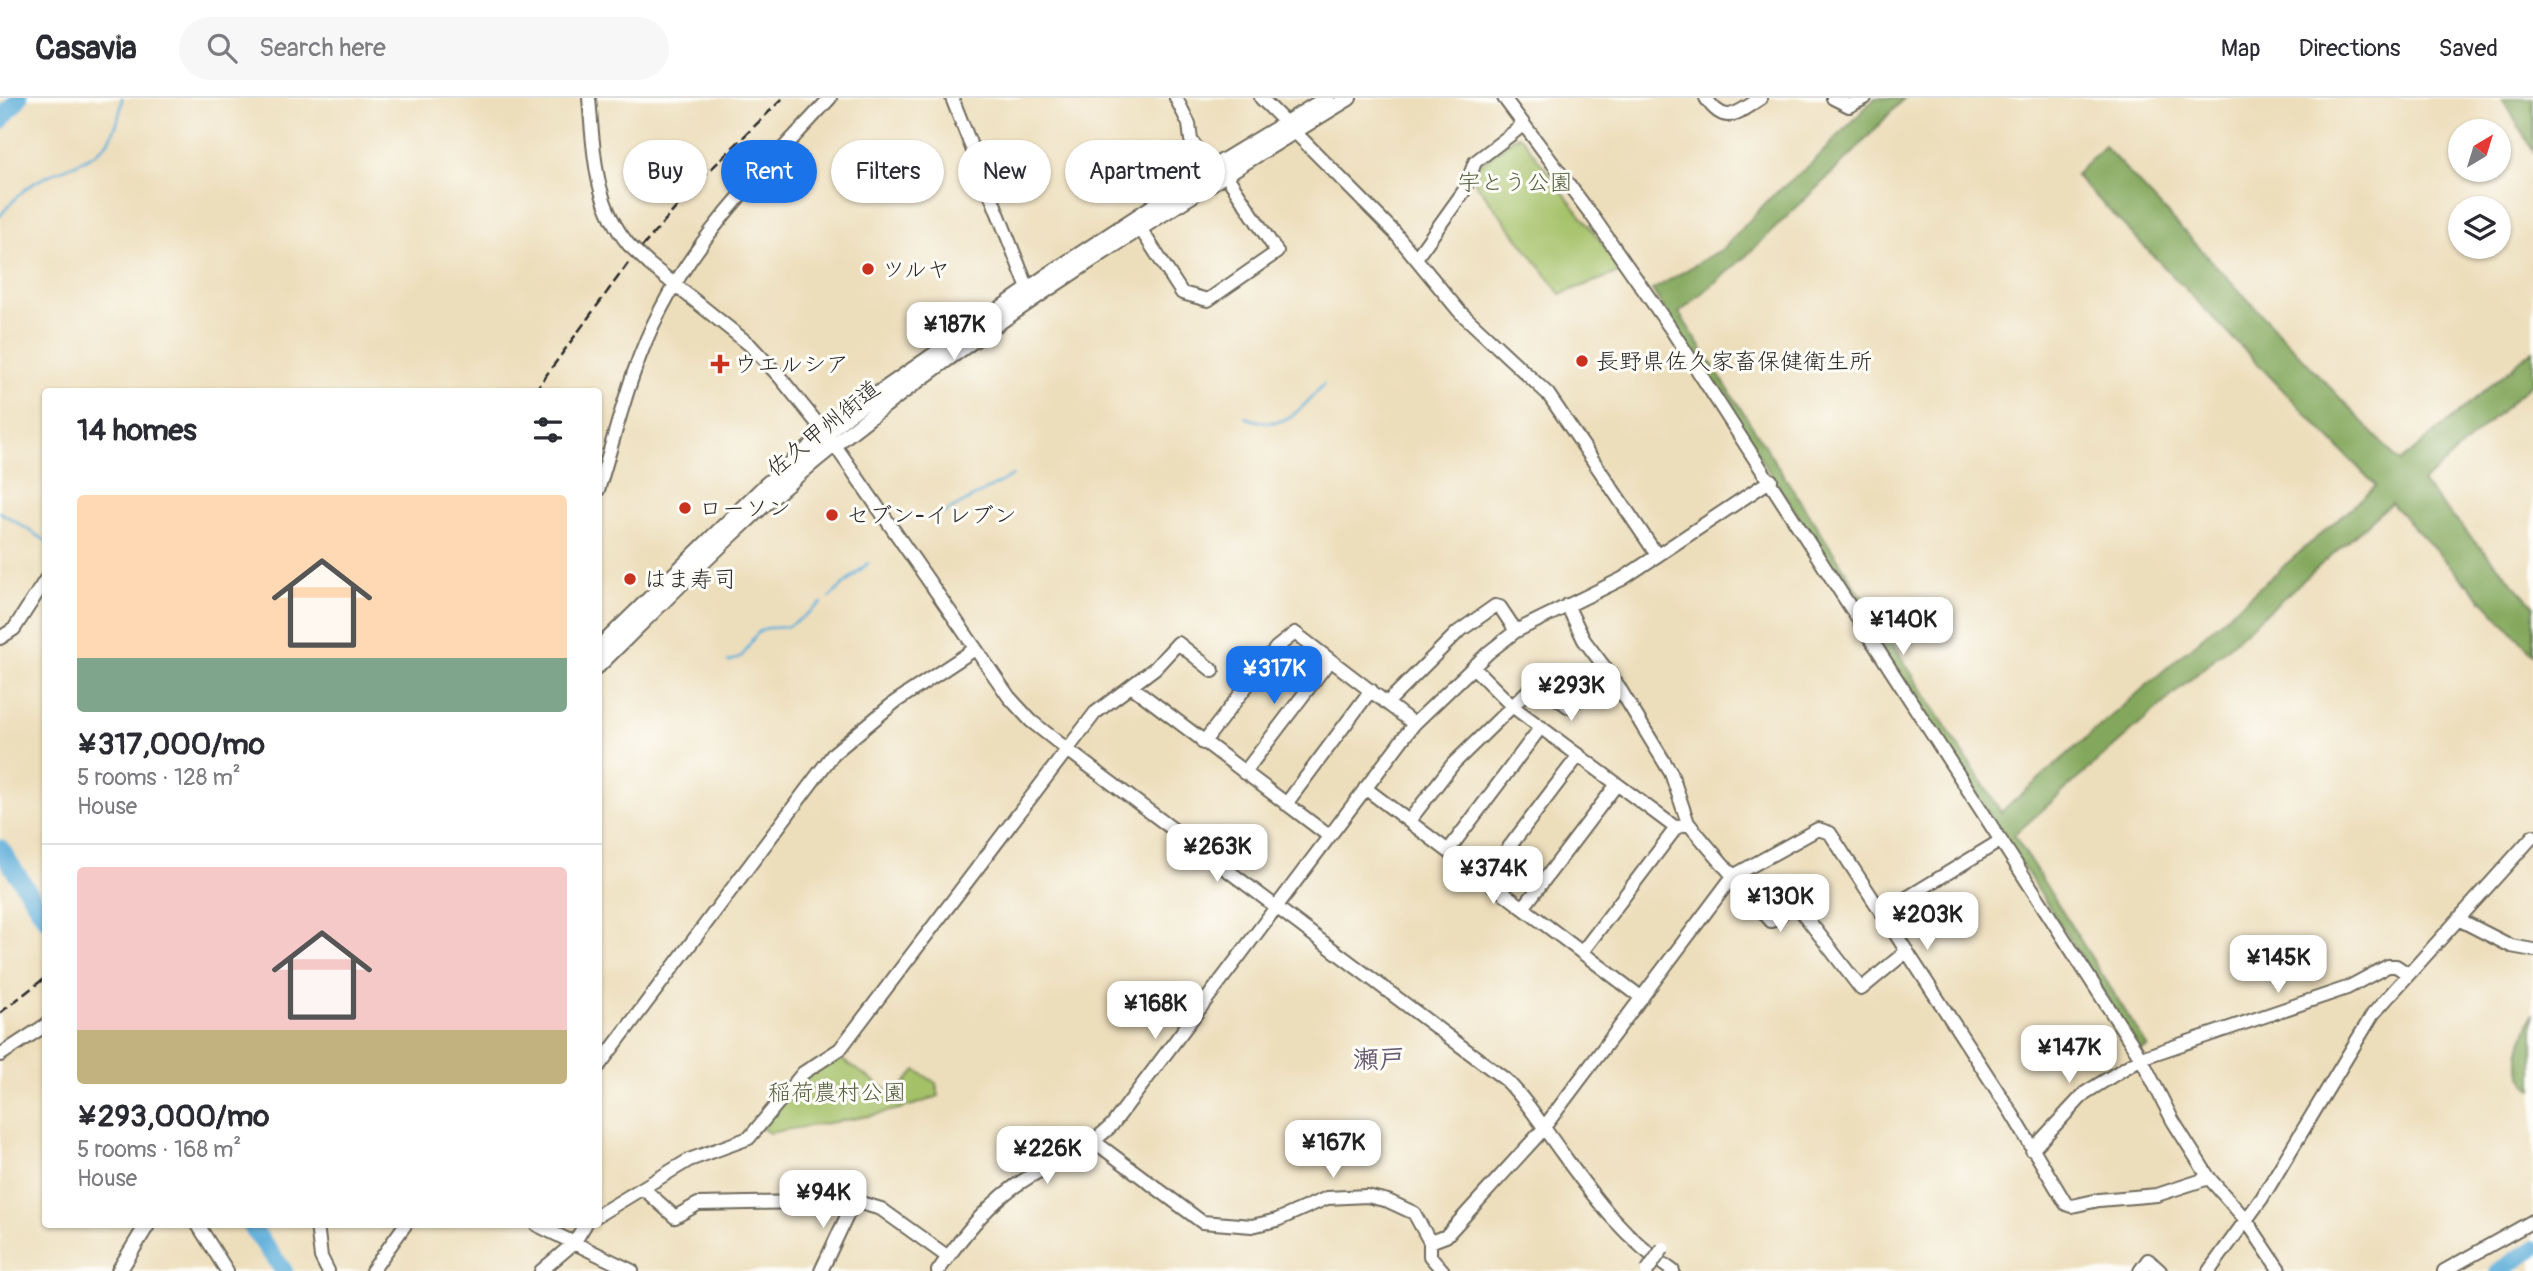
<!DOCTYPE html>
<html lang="en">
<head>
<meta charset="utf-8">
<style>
	:root { --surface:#fff; --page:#f7f7f7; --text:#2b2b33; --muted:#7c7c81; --line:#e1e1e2; --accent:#1a73e8 }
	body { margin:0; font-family:Pangolin,"Klee One",sans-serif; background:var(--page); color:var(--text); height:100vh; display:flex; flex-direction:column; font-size:26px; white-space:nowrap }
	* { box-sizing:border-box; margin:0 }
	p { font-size:23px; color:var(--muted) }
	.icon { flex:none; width:38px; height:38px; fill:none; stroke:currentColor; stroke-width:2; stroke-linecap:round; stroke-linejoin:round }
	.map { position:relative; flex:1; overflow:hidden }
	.drawer { position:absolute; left:42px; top:290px; width:560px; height:840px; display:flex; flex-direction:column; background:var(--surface); border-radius:7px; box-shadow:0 2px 5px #0004 }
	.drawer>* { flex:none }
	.top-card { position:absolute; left:623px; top:42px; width:665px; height:63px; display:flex; gap:14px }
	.needle { width:46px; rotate:38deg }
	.fabs { position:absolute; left:2448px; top:21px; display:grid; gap:14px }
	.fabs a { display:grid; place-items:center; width:63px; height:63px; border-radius:50%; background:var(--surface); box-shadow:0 2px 5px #0004; font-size:35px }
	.price { position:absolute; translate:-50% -60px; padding:0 16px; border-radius:14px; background:#fff; color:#222; font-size:23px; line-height:46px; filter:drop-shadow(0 2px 4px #0008) }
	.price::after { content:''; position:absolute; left:50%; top:42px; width:21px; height:16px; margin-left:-10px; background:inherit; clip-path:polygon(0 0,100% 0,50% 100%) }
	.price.active { background:var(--accent); color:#fff }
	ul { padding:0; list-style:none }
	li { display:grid; align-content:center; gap:14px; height:371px; padding:0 35px }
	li+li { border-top:2px solid var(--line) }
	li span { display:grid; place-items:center; height:217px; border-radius:7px; color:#555 }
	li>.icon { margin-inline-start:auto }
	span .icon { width:126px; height:126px; fill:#fffc; stroke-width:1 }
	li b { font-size:30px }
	h2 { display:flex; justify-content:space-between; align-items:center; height:84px; padding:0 35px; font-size:30px }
	.pill { padding:0 24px; border-radius:32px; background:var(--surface); box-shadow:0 2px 5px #0004; font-size:24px; line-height:63px }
	.pill.active { background:var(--accent); color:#fff }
	header { display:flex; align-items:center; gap:42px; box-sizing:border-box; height:98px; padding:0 35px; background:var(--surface); border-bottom:2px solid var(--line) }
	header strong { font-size:33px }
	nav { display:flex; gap:38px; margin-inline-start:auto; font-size:24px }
	.search { width:490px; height:63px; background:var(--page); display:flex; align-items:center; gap:18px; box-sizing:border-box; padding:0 24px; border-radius:38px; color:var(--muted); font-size:26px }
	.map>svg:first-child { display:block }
</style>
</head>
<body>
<header>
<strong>Casavia</strong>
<div class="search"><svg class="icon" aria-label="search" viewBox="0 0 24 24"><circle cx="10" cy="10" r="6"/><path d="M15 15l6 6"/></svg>Search here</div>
<nav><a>Map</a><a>Directions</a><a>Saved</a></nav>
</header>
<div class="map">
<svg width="2533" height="1173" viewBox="0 0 2533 1173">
	<rect width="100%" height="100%" fill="#fdfcf7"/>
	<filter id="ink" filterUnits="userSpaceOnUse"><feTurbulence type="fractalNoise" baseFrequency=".0143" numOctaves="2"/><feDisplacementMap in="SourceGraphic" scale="14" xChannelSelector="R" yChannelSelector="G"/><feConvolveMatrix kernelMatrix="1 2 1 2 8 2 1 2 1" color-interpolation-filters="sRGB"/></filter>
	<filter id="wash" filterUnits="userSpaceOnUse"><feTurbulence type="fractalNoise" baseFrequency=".00686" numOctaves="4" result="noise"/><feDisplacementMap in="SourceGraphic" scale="28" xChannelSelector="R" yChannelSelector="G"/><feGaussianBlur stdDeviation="1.57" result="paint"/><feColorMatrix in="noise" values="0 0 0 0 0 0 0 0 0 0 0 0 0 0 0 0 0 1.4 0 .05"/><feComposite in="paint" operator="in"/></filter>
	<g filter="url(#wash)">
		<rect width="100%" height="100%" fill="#eddebb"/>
		<path fill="#a4c168" stroke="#68764a" stroke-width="2" d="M 1517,38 L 1522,40 L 1623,173 L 1561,196 L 1474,83 L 1479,67 Z
			M 835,957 L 895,997 L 916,972 L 936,985 L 939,998 C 884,1020 826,1024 769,1035 L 762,1030 L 805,978 Z"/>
		<path fill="#83a75c" stroke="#576944" stroke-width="2" d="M 1875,0 L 1904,0 L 1853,55 L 1746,158 L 1679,215 L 2001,714 L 2376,388 L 2075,77 L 2104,48 L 2400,364 L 2533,252 L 2533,284 L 2422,385 L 2533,507 L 2533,556 L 2391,405 L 2014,737 L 2148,949 L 2141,952 L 1652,192 L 1724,150 L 1770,100 L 1812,65 Z
			M 2502,0 L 2533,0 L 2533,53 Z
			M 2533,915 L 2533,992 C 2507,971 2523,941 2533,915 Z"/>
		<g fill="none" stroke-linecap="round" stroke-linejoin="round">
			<path stroke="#5fafda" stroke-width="2.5" d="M 0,118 C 9,107 19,95 31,87 C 74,59 115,69 122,0
				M 1245,319 C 1286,335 1298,313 1324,286
				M 0,414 L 46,443
				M 943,416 L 1013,377
				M 830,499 L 868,465
				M 728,564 C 752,557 744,548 758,535 C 766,527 774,531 784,529 C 797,526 811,512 822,505"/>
			<path stroke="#5fafda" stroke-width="18" d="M 0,23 L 19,0
				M 0,750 L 46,821
				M 250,1127 L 284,1173
				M 2499,1173 L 2533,1151"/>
		</g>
	</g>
	<g filter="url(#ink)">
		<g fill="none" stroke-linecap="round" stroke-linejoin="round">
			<defs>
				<path id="minor" d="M 589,0 C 594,53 593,104 629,147
					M 952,0 L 1031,198
					M 1176,0 L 1189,26 L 1191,42 L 1210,71
					M 1261,0 L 1395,135 L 1459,213 L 1548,296 L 1657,457
					M 1504,0 L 1593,119 L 1671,231 L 2141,960 L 2173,1023 L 2209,1080 L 2246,1122 L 2280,1173
					M 1706,0 C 1725,29 1737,15 1761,0
					M 1833,0 L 1849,8 L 1865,0
					M 1136,124 L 1182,195 L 1208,202 L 1277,154 L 1226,77
					M 1416,160 L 1464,93 L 1475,64 L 1518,31 L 1522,24
					M 649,166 L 750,247 L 779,278 L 834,346 L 1009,599 L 1031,623 L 1069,653 L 1506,982 C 1528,1004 1543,1029 1562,1055 C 1594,1100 1626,1142 1673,1173
					M 598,392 C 617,332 631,267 661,211 C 703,129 769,67 830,0
					M 1567,507 L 1584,542 L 1615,583 L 1671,675 L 1688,725 L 1733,778 L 1818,731 L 1830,735 L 2011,1014 L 2066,1106 L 2072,1108 L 2099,1102 L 2157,1097 L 2209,1080
					M 0,540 L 14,531 L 46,481
					M 1473,569 L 1512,608 L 1676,730 L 1688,725
					M 1131,588 L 1155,570 L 1178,545 L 1213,573
					M 1387,605 L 1458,534 L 1495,508 L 1500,509 L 1516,533
					M 1203,645 L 1276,550 L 1295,535 L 1414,626
					M 1244,675 L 1330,562
					M 1365,690 L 1642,900
					M 1286,706 L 1371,592
					M 1409,723 L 1453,666 L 1536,585 L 1569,609 L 1582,597 L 1615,583
					M 1448,753 L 1541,629
					M 1485,781 L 1579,657
					M 1523,810 L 1617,686
					M 1882,815 L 2000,743
					M 2460,822 L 2511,848 L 2533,852
					M 1582,854 L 1676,730
					M 0,957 L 46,927
					M 598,969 L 834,655 L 895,604 L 975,551
					M 1095,1044 L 1202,1124 L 1252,1128 L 1277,1122 L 1327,1100 L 1367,1098 L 1388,1103 L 1414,1115 L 1430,1144 L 1446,1138 L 1539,1036 L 1733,778 L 1771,823 L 1795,805 L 1861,891 L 1907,853
					M 2032,1052 L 2085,995 L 2141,960 L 2347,890 L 2388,868 L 2396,868 L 2408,876
					M 645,1092 L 675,1119 L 698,1106 L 854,1103 L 881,1111 L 948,1159
					M 598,1117 L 689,1062 L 749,1040 L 803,975 L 840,951 L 1095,615 L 1131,588 L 1329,738
					M 198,1127 L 227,1173
					M 317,1127 L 321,1159 L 328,1173
					M 537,1127 L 632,1173
					M 1430,1144 L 1430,1158 L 1443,1173
					M 372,1173 L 405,1127
					M 541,1173 L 574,1145 L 585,1127
					M 821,1173 L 854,1103
					M 938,1173 C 963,1137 991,1101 1029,1079 C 1058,1062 1087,1052 1112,1027 L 1414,626 L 1489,554 L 1516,533 L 1622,481 L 1771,382
					M 2140,1173 L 2148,1162 L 2160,1173
					M 2209,1173 L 2262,1100 L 2373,916 L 2533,738
					M 2444,1173 L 2533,1123"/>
				<path id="major" d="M 598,551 L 767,386 L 849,316 L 1050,176 L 1210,71 L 1327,0
					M 598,568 C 675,492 750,414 834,347 C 995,218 1174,107 1349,0
					M 119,1173 L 147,1127"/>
			</defs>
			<use href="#minor" stroke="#6f6a5d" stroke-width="16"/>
			<use href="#major" stroke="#6f6a5d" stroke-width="18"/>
			<use href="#minor" stroke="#fff" stroke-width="12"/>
			<use href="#major" stroke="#fff" stroke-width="14"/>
			<path stroke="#2b2b2b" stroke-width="2.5" stroke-dasharray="10 5" stroke-linecap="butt" d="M 534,294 L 629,164 L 701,81 L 783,0
				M 0,915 L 46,879"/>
			<defs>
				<path id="minor-bridge" d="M 629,147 L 649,166
					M 1647,1173 L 1663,1150"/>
			</defs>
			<use href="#minor-bridge" stroke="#6f6a5d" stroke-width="16" stroke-linecap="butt"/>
			<use href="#minor-bridge" stroke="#fff" stroke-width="12"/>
		</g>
	</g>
	<g fill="#c8321e" stroke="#fdfcf7" stroke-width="2.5">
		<circle cx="868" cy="171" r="7"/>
		<circle cx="1582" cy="263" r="7"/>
		<path d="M716.5 255.5h7v7h7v7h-7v7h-7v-7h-7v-7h7z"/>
		<circle cx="685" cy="410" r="7"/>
		<circle cx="832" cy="417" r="7"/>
		<circle cx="630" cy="481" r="7"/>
	</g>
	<g text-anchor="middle" stroke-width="6" stroke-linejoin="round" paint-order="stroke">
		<g font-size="23" fill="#556040" stroke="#fdfcf7">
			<text x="1515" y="92">宇とう公園</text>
			<text x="837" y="1002">稲荷農村公園</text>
		</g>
		<g font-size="23" fill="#2b2b2b" stroke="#fdfcf7" text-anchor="start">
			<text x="882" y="179">ツルヤ</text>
			<text x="1596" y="271">長野県佐久家畜保健衛生所</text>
			<text x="734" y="274">ウエルシア</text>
			<text x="699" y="418">ローソン</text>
			<text x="846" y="425">セブン-イレブン</text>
			<text x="644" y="489">はま寿司</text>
		</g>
		<g font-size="23" fill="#2b2b2b" stroke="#fdfcf7">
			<text transform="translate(823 330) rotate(-39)" y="8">佐久甲州街道</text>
		</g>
		<g font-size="26" font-weight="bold" fill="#665b72" stroke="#fdfcf7">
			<text x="1379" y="970">瀬戸</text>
		</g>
	</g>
</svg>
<div class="fabs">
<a><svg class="needle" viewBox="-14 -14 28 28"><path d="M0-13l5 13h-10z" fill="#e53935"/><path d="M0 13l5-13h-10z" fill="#7c7c81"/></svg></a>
<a><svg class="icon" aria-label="layers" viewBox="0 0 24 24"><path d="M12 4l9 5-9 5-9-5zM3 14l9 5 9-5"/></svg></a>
</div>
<b class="price" style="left:954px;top:264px">¥187K</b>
<b class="price" style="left:1903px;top:559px">¥140K</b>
<b class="price active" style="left:1274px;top:608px">¥317K</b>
<b class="price" style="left:1571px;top:625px">¥293K</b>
<b class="price" style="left:1217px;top:786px">¥263K</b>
<b class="price" style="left:1493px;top:808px">¥374K</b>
<b class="price" style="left:1780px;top:836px">¥130K</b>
<b class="price" style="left:1927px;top:854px">¥203K</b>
<b class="price" style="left:2278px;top:897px">¥145K</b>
<b class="price" style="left:1155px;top:943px">¥168K</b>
<b class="price" style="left:2069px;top:987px">¥147K</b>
<b class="price" style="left:1333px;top:1082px">¥167K</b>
<b class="price" style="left:1047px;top:1088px">¥226K</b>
<b class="price" style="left:823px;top:1132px">¥94K</b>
<div class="top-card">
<a class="pill">Buy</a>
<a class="pill active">Rent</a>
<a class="pill">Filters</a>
<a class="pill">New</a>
<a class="pill">Apartment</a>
</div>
<section class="drawer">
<h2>14 homes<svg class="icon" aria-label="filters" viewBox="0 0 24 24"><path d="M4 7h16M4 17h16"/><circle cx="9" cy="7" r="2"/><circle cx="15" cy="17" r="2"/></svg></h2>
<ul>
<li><span style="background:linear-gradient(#ffd9b3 75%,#7fa58c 0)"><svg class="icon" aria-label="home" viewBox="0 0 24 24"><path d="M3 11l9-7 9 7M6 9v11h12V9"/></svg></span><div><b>¥317,000/mo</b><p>5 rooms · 128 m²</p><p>House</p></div></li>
<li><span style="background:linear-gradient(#f6c9c9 75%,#c2b280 0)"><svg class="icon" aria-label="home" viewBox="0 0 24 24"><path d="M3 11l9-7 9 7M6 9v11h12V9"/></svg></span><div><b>¥293,000/mo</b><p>5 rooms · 168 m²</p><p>House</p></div></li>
</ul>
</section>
</div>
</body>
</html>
